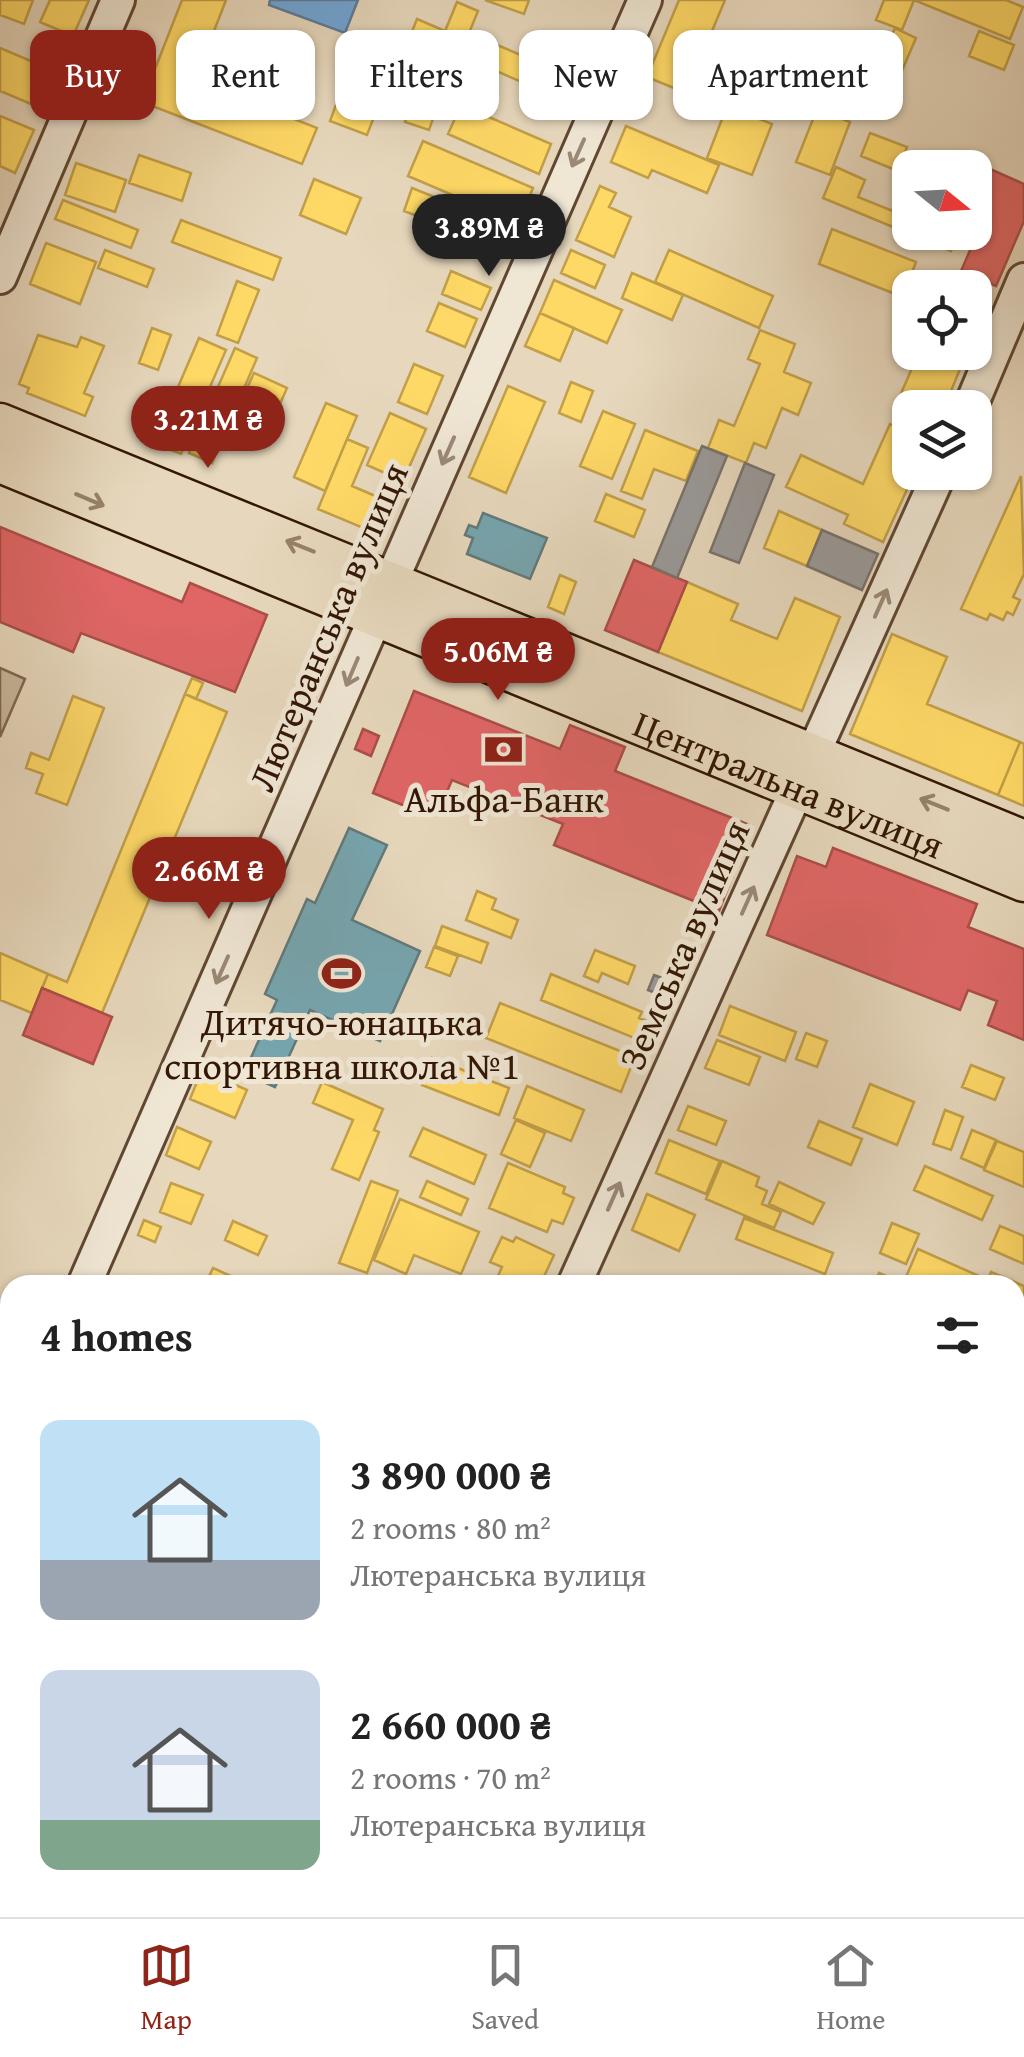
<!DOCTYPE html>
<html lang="en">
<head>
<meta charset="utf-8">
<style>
	:root { --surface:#fff; --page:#f6f6f6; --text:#222; --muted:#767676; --line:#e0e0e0; --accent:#8f2418 }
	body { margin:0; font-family:"Gentium Book Plus",serif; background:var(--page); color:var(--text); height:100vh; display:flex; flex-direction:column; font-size:38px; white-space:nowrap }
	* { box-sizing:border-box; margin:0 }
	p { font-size:32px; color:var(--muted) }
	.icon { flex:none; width:55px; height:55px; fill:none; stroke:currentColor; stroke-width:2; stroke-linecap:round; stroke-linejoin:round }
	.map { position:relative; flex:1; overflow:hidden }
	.side { position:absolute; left:0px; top:1275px; width:1025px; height:642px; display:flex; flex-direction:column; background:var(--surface); border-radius:30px 30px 0 0; box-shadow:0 2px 8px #0004 }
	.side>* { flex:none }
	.top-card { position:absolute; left:30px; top:30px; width:965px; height:90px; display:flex; gap:20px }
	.needle { width:65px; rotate:108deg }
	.controls { position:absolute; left:892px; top:150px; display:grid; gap:20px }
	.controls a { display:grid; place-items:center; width:100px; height:100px; border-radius:20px; background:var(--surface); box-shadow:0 2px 8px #0004; font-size:50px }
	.price { position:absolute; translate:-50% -85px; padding:0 22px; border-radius:35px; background:var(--accent); color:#fff; font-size:32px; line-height:65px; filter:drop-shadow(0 2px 5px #0008) }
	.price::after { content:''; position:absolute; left:50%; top:60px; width:30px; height:22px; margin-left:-15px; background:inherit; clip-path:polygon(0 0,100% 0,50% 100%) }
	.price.active { background:#222; color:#fff }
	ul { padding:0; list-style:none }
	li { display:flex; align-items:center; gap:30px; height:250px; padding:0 40px }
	li span { display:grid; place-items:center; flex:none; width:280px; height:200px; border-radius:20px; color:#555 }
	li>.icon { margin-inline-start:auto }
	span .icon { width:120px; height:120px; fill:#fffc; stroke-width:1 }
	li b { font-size:42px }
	h2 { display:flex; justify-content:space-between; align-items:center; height:120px; padding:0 40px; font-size:42px }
	.pill { padding:0 35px; border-radius:20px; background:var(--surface); box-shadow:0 2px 8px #0004; font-size:35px; line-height:90px }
	.pill.active { background:var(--accent); color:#fff }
	.menu { display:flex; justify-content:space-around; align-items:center; height:140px; border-top:2px solid var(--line); background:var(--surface); font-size:28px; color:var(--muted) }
	.menu a { display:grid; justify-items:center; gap:5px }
	.menu .active { color:var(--accent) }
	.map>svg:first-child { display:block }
</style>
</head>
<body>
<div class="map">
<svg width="1024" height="1917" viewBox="0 0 1024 1917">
	<rect width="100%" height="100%" fill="#e7d8bd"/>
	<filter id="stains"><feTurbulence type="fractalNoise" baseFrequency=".002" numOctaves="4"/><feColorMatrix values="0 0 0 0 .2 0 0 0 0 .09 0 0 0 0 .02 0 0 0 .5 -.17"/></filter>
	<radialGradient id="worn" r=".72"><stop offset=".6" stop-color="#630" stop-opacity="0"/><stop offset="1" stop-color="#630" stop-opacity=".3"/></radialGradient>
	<path fill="#c8b79d" stroke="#7e6750" stroke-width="2.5" d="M 0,668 L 25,679 L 0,737 Z"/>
	<path fill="#ffd966" stroke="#c29f48" stroke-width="2.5" d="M 0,0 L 33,0 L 24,24 L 0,15 Z
		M 50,0 L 89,0 L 73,36 L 40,22 Z
		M 182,0 L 226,0 L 195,80 L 317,128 L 302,164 L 142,102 Z
		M 485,0 L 529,0 L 524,14 Z
		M 679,0 L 725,0 L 686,93 L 647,77 Z
		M 884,0 L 1006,0 L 1023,7 L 1010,39 L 914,0 L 902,30 L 876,20 Z
		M 457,2 L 478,11 L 458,60 L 409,39 L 417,19 L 445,31 Z
		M 895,28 L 916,38 L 894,89 L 872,79 Z
		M 979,31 L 1014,45 L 1004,70 L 969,56 Z
		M 737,32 L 806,59 L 792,95 L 723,69 Z
		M 362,34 L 393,46 L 374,95 L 381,99 L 367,135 L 330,121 Z
		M 490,42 L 547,66 L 538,89 L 480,64 Z
		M 556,45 L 586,58 L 568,101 L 538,89 Z
		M 0,48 L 59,73 L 43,109 L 0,91 Z
		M 395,69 L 452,88 L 444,113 L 436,110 L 429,130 L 405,122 L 412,102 L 387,93 Z
		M 461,105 L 551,144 L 539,174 L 448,134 Z
		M 727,106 L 772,124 L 752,175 L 707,158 Z
		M 817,109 L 850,122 L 830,175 L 796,162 Z
		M 0,116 L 34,130 L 15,173 L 0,166 Z
		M 626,126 L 719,165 L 707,193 L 652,170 L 648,178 L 611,162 Z
		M 870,133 L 907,147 L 898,171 L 861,156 Z
		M 423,141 L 533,188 L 518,223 L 408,176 Z
		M 139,155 L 191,173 L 182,201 L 129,183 Z
		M 76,163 L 126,180 L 115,212 L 65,195 Z
		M 836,167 L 865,180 L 858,197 L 895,212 L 902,196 L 910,199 L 910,232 L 958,232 L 951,251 L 823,198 Z
		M 314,179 L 361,198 L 346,234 L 300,215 Z
		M 600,186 L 616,193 L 609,207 L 631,217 L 614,257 L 576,240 Z
		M 412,188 L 447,202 L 438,224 L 404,211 Z
		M 63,200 L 138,230 L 131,248 L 55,219 Z
		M 465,214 L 514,233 L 505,253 L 457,234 Z
		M 181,220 L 281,258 L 273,280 L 172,242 Z
		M 832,229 L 916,262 L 903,297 L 819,264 Z
		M 46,243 L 96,262 L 80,304 L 30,284 Z
		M 105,250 L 154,269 L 147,287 L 98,268 Z
		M 571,250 L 605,265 L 595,288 L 561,273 Z
		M 669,250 L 773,296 L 759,328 L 655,282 Z
		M 451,271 L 491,288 L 481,310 L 442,294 Z
		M 632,273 L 683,295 L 672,320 L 622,298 Z
		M 554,280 L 622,310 L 607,343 L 540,313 Z
		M 237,281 L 259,290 L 238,343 L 217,335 Z
		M 975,295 L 989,301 L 975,334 Z
		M 439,303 L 477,319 L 465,347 L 427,331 Z
		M 540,313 L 574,328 L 560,361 L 525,346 Z
		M 152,328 L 171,335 L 158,370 L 139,363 Z
		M 760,330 L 795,344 L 784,372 L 811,383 L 798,415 L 782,408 L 766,448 L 754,443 L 746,463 L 708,448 L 719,420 L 734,426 L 760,364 L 748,359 Z
		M 38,335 L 77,347 L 81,337 L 104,346 L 84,393 L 93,397 L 85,416 L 27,393 L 29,388 L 19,384 Z
		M 199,338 L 226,350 L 181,454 L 154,443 Z
		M 235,348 L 257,358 L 212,463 L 189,453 Z
		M 919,352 L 967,352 L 944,408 L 922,408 L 899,398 Z
		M 414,364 L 443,376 L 427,414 L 398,402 Z
		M 254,373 L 287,388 L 267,434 L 233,419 Z
		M 571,382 L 593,391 L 581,422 L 559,413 Z
		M 508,386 L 545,402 L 506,493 L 469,477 Z
		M 326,403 L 357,416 L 325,491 L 294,477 Z
		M 603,411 L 635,424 L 612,479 L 580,466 Z
		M 390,413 L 426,429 L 403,481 L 367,465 Z
		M 890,424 L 910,434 L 910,472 L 915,472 L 883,542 L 844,524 L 848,515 L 786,487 L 801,455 L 863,484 Z
		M 645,430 L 698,451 L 686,481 L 654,469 L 642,499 L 621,491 Z
		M 347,439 L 368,448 L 352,486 L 394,504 L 380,535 L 318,509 Z
		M 1021,476 L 1024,574 L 1013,597 L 1020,600 L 1013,615 L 1007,612 L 1003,620 L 990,614 L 987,620 L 961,609 Z
		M 606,494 L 645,510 L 634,537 L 595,521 Z
		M 779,511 L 822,530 L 807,566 L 764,548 Z
		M 560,575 L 576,582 L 564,614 L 548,607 Z
		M 687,582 L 738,604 L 731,620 L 777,639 L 795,598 L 840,617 L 802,711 L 658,652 Z
		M 892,634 L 947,657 L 927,704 L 1020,742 L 998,795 L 850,734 Z
		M 192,678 L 203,683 L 196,699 L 185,694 Z
		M 185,694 L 227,712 L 102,1013 L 42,988 L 48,974 L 67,982 Z
		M 73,696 L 104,708 L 67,805 L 36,793 L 43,774 L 26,768 L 31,753 L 49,760 Z
		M 1020,742 L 1024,744 L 1024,806 L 998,795 Z
		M 477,891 L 496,899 L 492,909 L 518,920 L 511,938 L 466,920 Z
		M 442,926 L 488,943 L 481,963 L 435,946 Z
		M 434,947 L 458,956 L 450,976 L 426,967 Z
		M 595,950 L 635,966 L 628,984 L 602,973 L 598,982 L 584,976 Z
		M 0,953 L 48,974 L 32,1013 L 0,1000 Z
		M 551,974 L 642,1012 L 639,1018 L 657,1025 L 649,1044 L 541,1000 Z
		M 500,1003 L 635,1057 L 621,1092 L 486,1038 Z
		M 730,1006 L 796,1032 L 785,1061 L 719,1035 Z
		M 806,1033 L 827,1041 L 817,1067 L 796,1059 Z
		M 717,1040 L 760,1057 L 749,1085 L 705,1068 Z
		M 432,1058 L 509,1088 L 499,1115 L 422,1085 Z
		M 205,1062 L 233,1073 L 229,1082 L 247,1090 L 235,1118 L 190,1099 Z
		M 971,1065 L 1004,1078 L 995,1100 L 962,1087 Z
		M 322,1082 L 383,1109 L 374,1130 L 379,1132 L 359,1180 L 332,1169 L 353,1120 L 313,1103 Z
		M 870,1084 L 914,1102 L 897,1145 L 853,1127 Z
		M 527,1086 L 584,1110 L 571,1141 L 514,1118 Z
		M 688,1106 L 726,1121 L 716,1145 L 678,1130 Z
		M 945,1110 L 963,1117 L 951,1150 L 933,1144 Z
		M 516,1120 L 545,1133 L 530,1167 L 501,1154 Z
		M 819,1121 L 862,1139 L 851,1165 L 808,1147 Z
		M 177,1127 L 211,1142 L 199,1169 L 166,1155 Z
		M 423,1128 L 486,1155 L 474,1184 L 410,1156 Z
		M 972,1130 L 996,1140 L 984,1168 L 961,1158 Z
		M 669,1140 L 720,1161 L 706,1194 L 656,1173 Z
		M 997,1141 L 1024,1152 L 1024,1187 L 984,1170 Z
		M 722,1161 L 759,1177 L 756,1186 L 767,1191 L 762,1204 L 781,1212 L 774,1228 L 706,1199 Z
		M 508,1163 L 565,1187 L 563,1193 L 574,1198 L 563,1224 L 552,1220 L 547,1232 L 489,1208 Z
		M 925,1166 L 993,1196 L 982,1220 L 914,1190 Z
		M 371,1181 L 398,1191 L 367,1273 L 339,1263 Z
		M 427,1181 L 468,1199 L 461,1215 L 420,1197 Z
		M 779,1182 L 824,1203 L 813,1224 L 769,1204 Z
		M 171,1183 L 203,1195 L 191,1224 L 160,1212 Z
		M 647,1194 L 695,1215 L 679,1251 L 632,1230 Z
		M 400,1199 L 479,1232 L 461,1274 L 414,1255 L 406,1274 L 374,1260 Z
		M 744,1218 L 833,1253 L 825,1274 L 736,1239 Z
		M 144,1220 L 161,1227 L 155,1242 L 138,1235 Z
		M 233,1221 L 267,1236 L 258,1255 L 225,1240 Z
		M 892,1223 L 919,1234 L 906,1264 L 880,1253 Z
		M 1000,1226 L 1024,1236 L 1024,1264 L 990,1249 Z
		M 502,1237 L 513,1242 L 516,1237 L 554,1255 L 540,1285 L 494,1285 L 502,1267 L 490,1262 Z
		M 918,1249 L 988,1280 L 991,1272 L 1024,1286 L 1024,1329 L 1015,1325 L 1015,1285 L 923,1285 L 906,1277 Z
		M 213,1268 L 244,1282 L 243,1285 L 205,1285 Z
		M 879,1273 L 905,1284 L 905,1285 L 874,1285 Z
		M 1015,1327 L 1024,1331 L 1024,1358 L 1015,1354 Z
		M 1015,1354 L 1024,1358 L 1015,1379 Z
		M 1022,1536 L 1024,1536 L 1024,1563 L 1015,1559 Z
		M 10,1537 L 10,1561 L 2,1557 Z
		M 1015,1587 L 1024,1591 L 1015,1616 Z
		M 0,1608 L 10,1612 L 10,1659 L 0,1655 Z
		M 0,1795 L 10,1799 L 10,1821 L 0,1816 Z
		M 0,1823 L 10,1826 L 9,1848 L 0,1844 Z
		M 88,1908 L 93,1908 L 117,1917 L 84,1917 Z
		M 121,1908 L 144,1908 L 166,1916 L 118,1917 Z
		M 191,1908 L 248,1908 L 255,1911 L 252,1917 L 200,1917 L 189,1912 Z
		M 322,1908 L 335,1908 L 344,1911 L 341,1917 L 318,1917 Z
		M 335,1908 L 399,1908 L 416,1914 L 359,1917 Z
		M 737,1908 L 779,1908 L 775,1917 L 733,1917 Z
		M 847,1908 L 895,1908 L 890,1917 L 843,1917 Z"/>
	<path fill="#e06666" stroke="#ac4e48" stroke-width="2.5" d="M 990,169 L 1024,184 L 1024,221 L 996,286 L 961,271 L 988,209 L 975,203 Z
		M 0,527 L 182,602 L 190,583 L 267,615 L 235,692 L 81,633 L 73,652 L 0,622 Z
		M 634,560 L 687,582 L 658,652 L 605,630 Z
		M 414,691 L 560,749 L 570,725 L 625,747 L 615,771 L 752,826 L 719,911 L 554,845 L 563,824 L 452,780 L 443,801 L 432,796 L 425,814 L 373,793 Z
		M 363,729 L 379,736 L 371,756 L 355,749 Z
		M 833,848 L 977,904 L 968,927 L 1024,949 L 1024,1040 L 988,1025 L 997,1001 L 968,990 L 960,1010 L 767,935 L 797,856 L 826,867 Z
		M 42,988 L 112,1017 L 93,1064 L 23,1035 Z"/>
	<path fill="#6fa8dc" stroke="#5d7c9b" stroke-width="2.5" d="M 270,0 L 358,0 L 345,33 L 269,5 Z"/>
	<path fill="#76a5af" stroke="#627a7b" stroke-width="2.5" d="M 483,513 L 547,538 L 530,579 L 467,554 L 473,538 L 465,535 L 469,525 L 477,528 Z
		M 349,828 L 387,845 L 352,920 L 420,951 L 380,1041 L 310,1010 L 275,1087 L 244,1073 L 277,1000 L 265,994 L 307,899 L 315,903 Z"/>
	<path fill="#999" stroke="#7a726c" stroke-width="2.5" d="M 702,446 L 727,456 L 677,578 L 652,567 Z
		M 745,463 L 774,475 L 739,563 L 710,552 Z
		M 822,530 L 878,554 L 862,590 L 807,566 Z
		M 654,975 L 678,984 L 672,1000 L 648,990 Z"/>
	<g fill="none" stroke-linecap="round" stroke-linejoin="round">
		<defs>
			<path id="minor" d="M 0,277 L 118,0
				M 970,408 L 1024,280
				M 84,1285 L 645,0
				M 574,1285 L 940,472
				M 1015,1451 L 1024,1430
				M 0,1476 L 10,1453
				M 1015,1885 L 1024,1888
				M 286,1917 L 291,1908
				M 808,1917 L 812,1908"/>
			<g id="major">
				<path d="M 0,424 L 1024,841"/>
				<path id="s1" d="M 0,462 L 1024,881"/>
			</g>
		</defs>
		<use href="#minor" stroke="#604732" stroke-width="38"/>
		<use href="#major" stroke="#331703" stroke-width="45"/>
		<use href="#minor" stroke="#efe6d4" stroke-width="32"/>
		<use href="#major" stroke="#e7d8bd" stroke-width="40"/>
	</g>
	<defs><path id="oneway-shaft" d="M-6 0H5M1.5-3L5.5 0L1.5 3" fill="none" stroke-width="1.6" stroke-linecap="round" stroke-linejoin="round" transform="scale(2.5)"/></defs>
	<g stroke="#9a8976">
		<use href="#oneway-shaft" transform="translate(578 153) rotate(114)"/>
		<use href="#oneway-shaft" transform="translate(448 451) rotate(114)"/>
		<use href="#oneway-shaft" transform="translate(881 603) rotate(-66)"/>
		<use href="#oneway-shaft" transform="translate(352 672) rotate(113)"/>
		<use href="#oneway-shaft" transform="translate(748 900) rotate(-66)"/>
		<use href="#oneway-shaft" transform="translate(222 970) rotate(114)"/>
		<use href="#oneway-shaft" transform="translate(614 1196) rotate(-66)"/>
	</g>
	<g stroke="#968169">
		<use href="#oneway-shaft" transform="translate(90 500) rotate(23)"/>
		<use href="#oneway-shaft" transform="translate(300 546) rotate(-158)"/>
		<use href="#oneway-shaft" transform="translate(934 804) rotate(-158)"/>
	</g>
	<defs>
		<symbol id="bank-bare" viewBox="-9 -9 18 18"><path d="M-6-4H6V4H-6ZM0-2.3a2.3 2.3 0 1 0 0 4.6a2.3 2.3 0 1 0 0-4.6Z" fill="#8f2418" stroke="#efe6d4" stroke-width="2.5" paint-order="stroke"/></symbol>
		<symbol id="stadium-bare" viewBox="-9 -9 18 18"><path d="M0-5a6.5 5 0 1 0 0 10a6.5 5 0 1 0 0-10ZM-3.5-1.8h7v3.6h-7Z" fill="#8f2418" stroke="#efe6d4" stroke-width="2.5" paint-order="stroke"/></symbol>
	</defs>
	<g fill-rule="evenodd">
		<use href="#bank-bare" x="476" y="722" width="55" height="55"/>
		<use href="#stadium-bare" x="314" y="946" width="55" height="55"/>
	</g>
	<g text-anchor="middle" stroke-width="10" stroke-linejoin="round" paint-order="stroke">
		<g font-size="38" fill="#331703" stroke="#efe6d4">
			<text transform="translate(328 627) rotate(-67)" y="13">Лютеранська вулиця</text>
			<text dy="13" stroke="none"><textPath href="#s1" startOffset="852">Центральна вулиця</textPath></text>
			<text transform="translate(684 945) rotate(-66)" y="13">Земська вулиця</text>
		</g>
		<g font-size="38" fill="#331703" stroke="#efe6d4">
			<text x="504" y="812">Альфа-Банк</text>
			<text x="342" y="1035">Дитячо-юнацька<tspan x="342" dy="44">спортивна школа №1</tspan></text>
		</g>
	</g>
	<rect width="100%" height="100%" filter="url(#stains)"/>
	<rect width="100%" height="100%" fill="url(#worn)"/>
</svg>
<div class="controls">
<a><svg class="needle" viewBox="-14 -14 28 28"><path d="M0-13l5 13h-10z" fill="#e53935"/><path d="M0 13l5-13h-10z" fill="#767676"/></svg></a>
<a><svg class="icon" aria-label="locate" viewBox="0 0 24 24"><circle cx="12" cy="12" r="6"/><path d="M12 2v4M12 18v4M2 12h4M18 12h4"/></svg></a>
<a><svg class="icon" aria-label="layers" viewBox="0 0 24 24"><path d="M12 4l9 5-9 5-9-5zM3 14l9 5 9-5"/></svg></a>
</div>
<b class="price active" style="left:489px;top:279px">3.89M ₴</b>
<b class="price" style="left:208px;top:471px">3.21M ₴</b>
<b class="price" style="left:498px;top:703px">5.06M ₴</b>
<b class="price" style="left:209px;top:922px">2.66M ₴</b>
<div class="top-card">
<a class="pill active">Buy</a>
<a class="pill">Rent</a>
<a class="pill">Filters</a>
<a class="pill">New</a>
<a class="pill">Apartment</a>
</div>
<section class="side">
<h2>4 homes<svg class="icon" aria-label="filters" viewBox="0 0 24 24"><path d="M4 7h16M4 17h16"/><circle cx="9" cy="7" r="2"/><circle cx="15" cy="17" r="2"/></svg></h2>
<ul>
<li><span style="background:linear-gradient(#bfe0f5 70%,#9aa5b1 0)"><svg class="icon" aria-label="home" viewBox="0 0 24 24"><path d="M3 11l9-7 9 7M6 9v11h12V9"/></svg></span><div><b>3 890 000 ₴</b><p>2 rooms · 80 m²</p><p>Лютеранська вулиця</p></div></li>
<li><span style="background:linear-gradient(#c9d6e8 75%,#7fa58c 0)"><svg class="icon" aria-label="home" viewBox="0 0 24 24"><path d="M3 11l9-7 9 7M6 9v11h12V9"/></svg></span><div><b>2 660 000 ₴</b><p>2 rooms · 70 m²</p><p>Лютеранська вулиця</p></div></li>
</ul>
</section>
</div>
<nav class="menu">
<a class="active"><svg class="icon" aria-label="map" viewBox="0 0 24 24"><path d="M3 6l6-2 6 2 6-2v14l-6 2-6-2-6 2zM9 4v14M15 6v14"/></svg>Map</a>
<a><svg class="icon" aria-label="saved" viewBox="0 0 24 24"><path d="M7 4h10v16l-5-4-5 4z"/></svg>Saved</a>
<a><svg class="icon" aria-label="home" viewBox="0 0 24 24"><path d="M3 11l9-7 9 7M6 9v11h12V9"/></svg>Home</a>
</nav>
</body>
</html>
